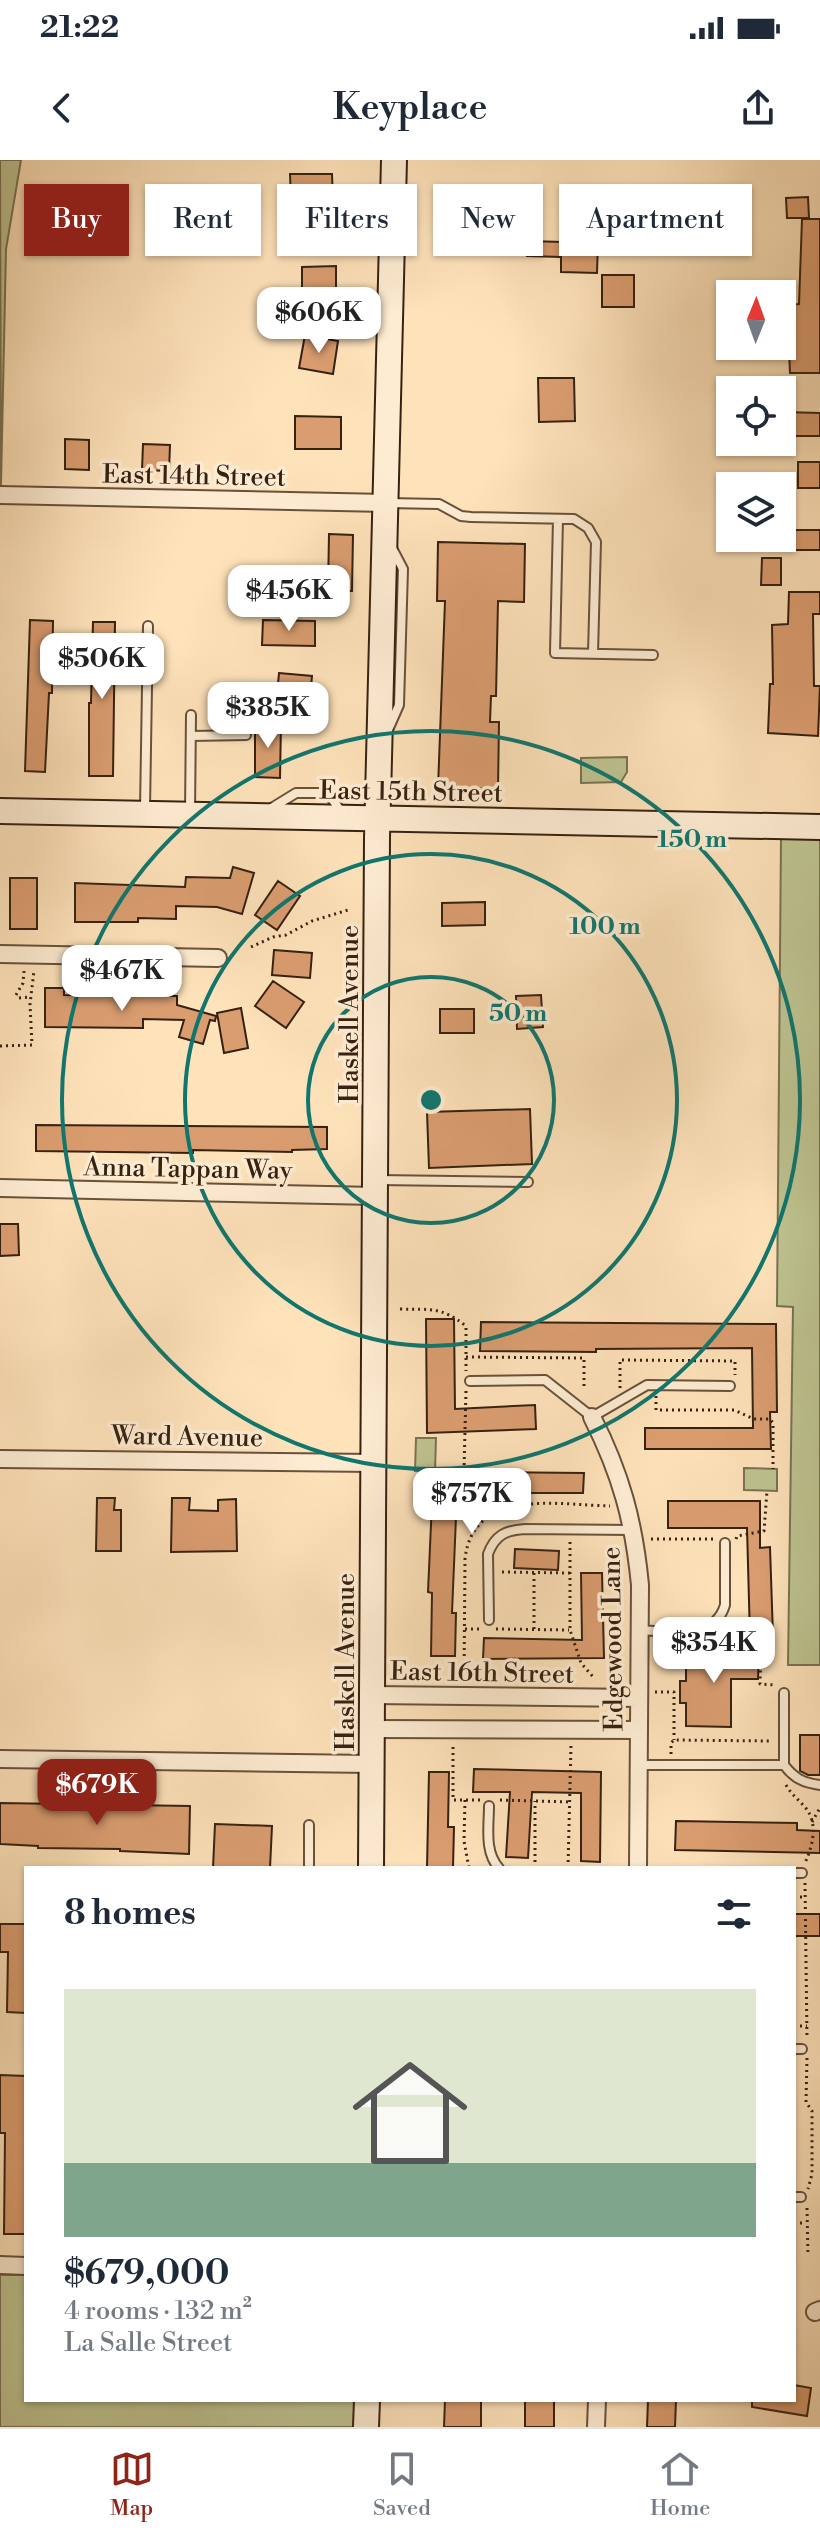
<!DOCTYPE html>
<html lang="en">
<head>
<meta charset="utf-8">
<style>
	:root { --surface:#fff; --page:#f2f2f3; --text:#1f2937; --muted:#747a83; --line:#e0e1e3; --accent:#8f2418 }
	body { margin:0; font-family:"Libre Bodoni",serif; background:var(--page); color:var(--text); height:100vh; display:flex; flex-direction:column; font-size:30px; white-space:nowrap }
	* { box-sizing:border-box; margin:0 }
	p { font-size:26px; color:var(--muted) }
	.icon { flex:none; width:44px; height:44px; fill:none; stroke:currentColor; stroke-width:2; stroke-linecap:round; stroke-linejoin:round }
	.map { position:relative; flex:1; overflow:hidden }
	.sheet { position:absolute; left:24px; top:1706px; width:772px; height:536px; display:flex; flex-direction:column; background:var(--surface); border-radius:0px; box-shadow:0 2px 6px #0004 }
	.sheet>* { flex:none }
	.hud { position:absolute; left:24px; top:24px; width:772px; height:72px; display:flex; gap:16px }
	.needle { width:52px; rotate:1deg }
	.tools { position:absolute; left:716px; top:120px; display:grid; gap:16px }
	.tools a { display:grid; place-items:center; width:80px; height:80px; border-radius:0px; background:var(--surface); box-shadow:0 2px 6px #0004; font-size:40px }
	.price { position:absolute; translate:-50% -68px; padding:0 18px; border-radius:16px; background:#fff; color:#222; font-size:26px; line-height:52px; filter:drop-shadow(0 2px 4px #0008) }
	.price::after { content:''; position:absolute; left:50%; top:48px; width:24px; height:18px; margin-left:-12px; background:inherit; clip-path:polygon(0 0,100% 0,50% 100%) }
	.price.selected { background:var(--accent); color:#fff }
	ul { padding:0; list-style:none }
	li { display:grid; align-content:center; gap:16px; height:424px; padding:0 40px }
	li span { display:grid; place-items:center; height:248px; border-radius:0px; color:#555 }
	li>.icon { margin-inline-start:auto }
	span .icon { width:144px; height:144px; fill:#fffc; stroke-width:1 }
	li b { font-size:34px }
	h2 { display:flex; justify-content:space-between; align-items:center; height:96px; padding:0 40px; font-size:34px }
	.chip { padding:0 28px; border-radius:0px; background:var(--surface); box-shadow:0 2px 6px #0004; font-size:28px; line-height:72px }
	.chip.selected { background:var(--accent); color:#fff }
	.status { display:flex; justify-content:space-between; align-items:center; height:56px; padding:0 40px; background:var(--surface); direction:ltr }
	.status svg { height:22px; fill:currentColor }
	header { display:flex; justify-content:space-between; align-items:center; height:104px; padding:0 40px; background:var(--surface); font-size:36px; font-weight:600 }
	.menu { display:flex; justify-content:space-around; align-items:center; height:112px; border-top:2px solid var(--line); background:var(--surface); font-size:22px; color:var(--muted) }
	.menu a { display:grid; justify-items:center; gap:4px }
	.menu .selected { color:var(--accent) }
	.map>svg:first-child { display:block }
</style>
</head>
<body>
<div class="status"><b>21:22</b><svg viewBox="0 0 49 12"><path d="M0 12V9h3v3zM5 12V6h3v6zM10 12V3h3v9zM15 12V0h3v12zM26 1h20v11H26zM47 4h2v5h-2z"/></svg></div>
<header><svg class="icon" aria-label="back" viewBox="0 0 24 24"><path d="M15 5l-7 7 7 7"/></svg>Keyplace<svg class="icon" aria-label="share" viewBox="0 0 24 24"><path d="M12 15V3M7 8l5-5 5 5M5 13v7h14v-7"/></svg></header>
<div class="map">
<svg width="820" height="2267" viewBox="0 0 820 2267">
	<rect width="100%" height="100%" fill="#fee2ba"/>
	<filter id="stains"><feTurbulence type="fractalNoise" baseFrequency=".0025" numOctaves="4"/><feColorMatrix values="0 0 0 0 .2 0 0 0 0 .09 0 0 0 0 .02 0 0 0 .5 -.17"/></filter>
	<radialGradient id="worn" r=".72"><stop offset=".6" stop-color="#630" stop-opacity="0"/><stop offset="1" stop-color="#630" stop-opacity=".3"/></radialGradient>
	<path fill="#bec491" stroke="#7a7252" stroke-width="2" d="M 0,0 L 21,0 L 6,89 L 1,325 Z
		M 627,597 L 627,612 L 621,622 L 581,623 L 581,598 Z
		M 781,678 L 820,679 L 820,1505 L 788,1505 L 793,1147 L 777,1146 Z
		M 416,1278 L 436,1278 L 435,1312 L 415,1311 Z
		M 744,1308 L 777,1309 L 777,1331 L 744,1330 Z
		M 0,2115 L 26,2115 L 26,2240 L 355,2240 L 353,2267 L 0,2267 Z"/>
	<path fill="#da9d70" stroke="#362112" stroke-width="2" d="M 290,14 L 332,14 L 333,40 L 291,40 Z
		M 808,37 L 809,58 L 787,58 L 786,38 Z
		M 802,59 L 820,59 L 820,213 L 790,213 L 787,145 L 799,144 Z
		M 302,62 L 339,68 L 335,90 L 298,84 Z
		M 528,81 L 598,83 L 597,113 L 561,112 L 561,97 L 527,96 Z
		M 336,106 L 336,134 L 302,134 L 302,107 Z
		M 602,115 L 634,115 L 634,147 L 602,147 Z
		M 305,175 L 338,181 L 333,214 L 299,208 Z
		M 538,218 L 574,218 L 575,261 L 539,262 Z
		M 784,252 L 820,253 L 820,276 L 783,276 Z
		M 295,256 L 341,257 L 341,289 L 295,289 Z
		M 65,279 L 89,280 L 89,310 L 65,309 Z
		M 143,284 L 170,285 L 169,311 L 142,310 Z
		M 798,302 L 820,302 L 820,328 L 798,328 Z
		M 784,370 L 820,370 L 820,390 L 784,390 Z
		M 329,374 L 353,375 L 352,431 L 328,430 Z
		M 438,382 L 525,384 L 524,442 L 498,441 L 496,536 L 491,536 L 490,562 L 499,562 L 498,629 L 438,628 L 445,441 L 437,441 Z
		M 762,398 L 781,398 L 781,425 L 761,425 Z
		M 789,432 L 820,432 L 820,454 L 813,454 L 814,526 L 820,526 L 818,576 L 768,573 L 770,524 L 773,524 L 772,465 L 788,464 Z
		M 30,460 L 53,461 L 52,533 L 49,533 L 45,612 L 25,611 Z
		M 263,460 L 315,461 L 315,486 L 262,485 Z
		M 93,462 L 115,462 L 113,616 L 89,616 L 89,543 L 91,543 Z
		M 279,513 L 312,516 L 309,549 L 276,546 Z
		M 255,563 L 281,563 L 280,618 L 255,617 Z
		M 233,707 L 254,713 L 242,754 L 217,747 L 176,746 L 176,759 L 138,758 L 138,762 L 75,762 L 75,723 L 185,727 L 186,717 L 230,718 Z
		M 10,718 L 37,718 L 37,769 L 10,769 Z
		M 278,721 L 300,736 L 277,770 L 255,755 Z
		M 485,742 L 485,765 L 442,766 L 442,743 Z
		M 274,790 L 312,793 L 310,818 L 272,815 Z
		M 273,821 L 304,842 L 286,868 L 255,846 Z
		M 45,828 L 64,828 L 64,835 L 177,836 L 177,845 L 216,856 L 215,861 L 210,860 L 203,884 L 179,877 L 184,860 L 143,859 L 143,868 L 45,867 Z
		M 541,835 L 543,867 L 517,869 L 516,836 Z
		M 241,848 L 248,888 L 224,893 L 217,853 Z
		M 440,849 L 474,849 L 474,873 L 440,873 Z
		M 530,949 L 532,1004 L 429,1008 L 427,952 Z
		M 36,965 L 327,967 L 327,989 L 292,990 L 292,992 L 193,990 L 193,993 L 36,991 Z
		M 0,1064 L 18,1064 L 19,1095 L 0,1096 Z
		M 426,1159 L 454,1159 L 455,1249 L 535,1245 L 536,1269 L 427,1273 Z
		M 481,1162 L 776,1164 L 777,1252 L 770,1252 L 771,1289 L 645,1289 L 645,1268 L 753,1268 L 752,1188 L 596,1189 L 596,1192 L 480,1191 Z
		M 471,1312 L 584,1313 L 583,1333 L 457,1333 L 452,1453 L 456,1453 L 455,1496 L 431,1496 L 432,1433 L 428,1432 L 433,1319 L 471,1320 Z
		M 97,1338 L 115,1338 L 114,1350 L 121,1350 L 121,1391 L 96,1391 Z
		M 172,1338 L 190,1338 L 189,1350 L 218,1351 L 218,1340 L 236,1339 L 237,1391 L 171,1392 Z
		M 668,1341 L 760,1341 L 760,1388 L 770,1387 L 773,1476 L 750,1477 L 747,1368 L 668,1368 Z
		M 515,1389 L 559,1391 L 558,1410 L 514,1408 Z
		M 581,1413 L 602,1413 L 604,1498 L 483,1499 L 484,1478 L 582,1480 Z
		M 686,1491 L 759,1492 L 758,1519 L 731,1519 L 731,1567 L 686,1566 L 686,1543 L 680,1543 L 680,1521 L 686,1521 Z
		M 800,1575 L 820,1575 L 820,1615 L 808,1615 L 800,1611 Z
		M 474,1609 L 601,1612 L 600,1702 L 581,1701 L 581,1633 L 532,1632 L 528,1698 L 506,1697 L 510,1632 L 473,1632 Z
		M 429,1612 L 449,1612 L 448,1667 L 454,1667 L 453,1708 L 427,1708 Z
		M 0,1643 L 190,1646 L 189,1694 L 120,1691 L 120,1689 L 38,1688 L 38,1686 L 0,1684 Z
		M 676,1661 L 797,1663 L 797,1670 L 820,1671 L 820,1693 L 675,1690 Z
		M 215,1664 L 272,1666 L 270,1708 L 213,1708 Z
		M 794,1754 L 820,1754 L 820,1776 L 794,1776 Z
		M 0,1764 L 26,1764 L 26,1853 L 7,1852 L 8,1792 L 0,1792 Z
		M 0,1915 L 26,1916 L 26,2074 L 4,2074 L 5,1973 L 0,1973 Z
		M 794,2225 L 811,2228 L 807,2256 L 752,2247 L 752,2240 L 794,2240 Z
		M 445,2240 L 481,2240 L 481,2267 L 444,2267 Z
		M 525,2240 L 554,2240 L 554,2267 L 525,2267 Z
		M 648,2240 L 676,2240 L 675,2267 L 647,2267 Z"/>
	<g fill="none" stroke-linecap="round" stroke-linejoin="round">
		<defs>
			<path id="service" d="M 387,343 L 439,344 L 461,356 L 471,357 L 574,359 L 588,368 L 596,382 L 593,493
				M 558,359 L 555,493 L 653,495
				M 388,570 L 399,545 L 403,409 L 392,388
				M 191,576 L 246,575
				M 145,649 L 148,466
				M 270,649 L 296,633 L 328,633 L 342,653
				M 190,653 L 191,555
				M 377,1020 L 528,1022
				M 470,1221 L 545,1220 L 592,1257 L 647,1225 L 730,1226
				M 489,1460 L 488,1394 C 495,1375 506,1370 525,1369 L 633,1370
				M 639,1470 C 669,1471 714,1482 725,1445 L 725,1383
				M 639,1605 L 784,1605 L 784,1533
				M 784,1605 C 794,1618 803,1623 820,1625
				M 489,1646 C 489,1666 484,1692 499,1708
				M 309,1665 L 309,1708
				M 794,1713 L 802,1713
				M 794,1889 L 802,1889
				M 794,2037 L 801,2037"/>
			<path id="minor" d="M 0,335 L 386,343
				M 0,794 L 218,798
				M 0,1028 L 376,1036
				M 592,1257 C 621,1314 634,1362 640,1425 L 638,1708
				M 0,1299 L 374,1303
				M 372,1535 L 639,1538
				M 372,1569 L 639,1570
				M 0,1599 L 372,1604
				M 0,2105 L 26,2106
				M 815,2152 L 820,2150
				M 596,2267 L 597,2240"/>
			<path id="secondary" d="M 0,651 L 820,667
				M 371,1708 L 377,678 L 394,0
				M 366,2267 L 367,2240"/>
		</defs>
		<use href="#service" stroke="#68513c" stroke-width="12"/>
		<use href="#minor" stroke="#68513c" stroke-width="20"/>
		<use href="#secondary" stroke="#362112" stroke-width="28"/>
		<path stroke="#362112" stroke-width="3" stroke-dasharray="2 4" stroke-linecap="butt" d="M 251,787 L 273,777 L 286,775 L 312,761 L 348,750
			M 16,835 L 23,823 L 24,811
			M 19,838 L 31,837
			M 0,886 L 32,885 L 30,844 L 34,811
			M 400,1149 C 431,1150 440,1146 466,1166 L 466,1211
			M 466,1197 L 584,1198 L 584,1228
			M 620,1228 L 620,1200 L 735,1201 L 735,1215
			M 466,1231 L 463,1350 L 476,1366
			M 656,1236 L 656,1250 L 734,1250 L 754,1259 L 770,1259 L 773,1263 L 773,1309
			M 651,1379 L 715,1379
			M 736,1379 L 737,1376 L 764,1371 L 767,1331
			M 570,1382 L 570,1470 L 581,1503 L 595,1519
			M 502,1412 L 570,1413
			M 465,1469 L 481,1469
			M 496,1469 L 569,1470
			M 534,1469 L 534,1412
			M 719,1476 L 758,1486 L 761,1489 L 760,1524 L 776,1525
			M 464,1520 L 465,1399 C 473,1327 558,1345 610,1346
			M 655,1532 L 674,1532 L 674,1580
			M 453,1587 L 453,1640 L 481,1640
			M 671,1594 L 671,1583 L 674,1580 L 772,1581
			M 786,1625 C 791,1634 798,1639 804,1646 C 819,1662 813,1685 805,1703
			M 465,1640 L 464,1681 L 469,1708
			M 500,1640 L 571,1642
			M 812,1662 L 820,1648
			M 535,1708 L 535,1641
			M 568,1708 L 571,1584
			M 805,1723 L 807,1879
			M 794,1737 L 806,1737
			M 794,1866 L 807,1866
			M 807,1898 L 806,1942 L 812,1951 L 812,2014 L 808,2029
			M 807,2048 L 808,2096
			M 794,2063 L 806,2063"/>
		<use href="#service" stroke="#feecd2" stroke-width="8"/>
		<use href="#minor" stroke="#feecd2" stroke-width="16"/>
		<use href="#secondary" stroke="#feecd2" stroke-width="24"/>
	</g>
	<g fill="none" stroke="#0f766e" stroke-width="4">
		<circle cx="431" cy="940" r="123"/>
		<circle cx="431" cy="940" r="246"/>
		<circle cx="431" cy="940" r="369"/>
	</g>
	<g text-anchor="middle" stroke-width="7" stroke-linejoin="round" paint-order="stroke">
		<g font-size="26" fill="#362112" stroke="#feecd2">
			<text transform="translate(194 315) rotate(1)" y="9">East 14th Street</text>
			<text transform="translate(411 631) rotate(1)" y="9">East 15th Street</text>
			<text transform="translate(349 854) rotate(-90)" y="9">Haskell Avenue</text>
			<text transform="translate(188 1008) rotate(1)" y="9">Anna Tappan Way</text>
			<text transform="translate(187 1276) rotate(1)" y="9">Ward Avenue</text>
			<text transform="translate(612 1479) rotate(-91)" y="9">Edgewood Lane</text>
			<text transform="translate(345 1502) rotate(-90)" y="9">Haskell Avenue</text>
			<text transform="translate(482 1512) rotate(1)" y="9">East 16th Street</text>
		</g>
	</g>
	<circle cx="431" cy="940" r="12" fill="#0f766e" stroke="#feecd2" stroke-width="4"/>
	<g font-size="24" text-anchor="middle" font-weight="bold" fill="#0f766e" stroke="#feecd2" stroke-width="7" stroke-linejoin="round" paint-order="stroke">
		<text x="692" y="687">150 m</text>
		<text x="605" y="774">100 m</text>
		<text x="518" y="861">50 m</text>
	</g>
	<rect width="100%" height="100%" filter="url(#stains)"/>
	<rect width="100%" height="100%" fill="url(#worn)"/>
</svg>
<div class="tools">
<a><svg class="needle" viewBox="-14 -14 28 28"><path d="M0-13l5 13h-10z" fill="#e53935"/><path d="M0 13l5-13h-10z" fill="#747a83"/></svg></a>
<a><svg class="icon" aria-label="locate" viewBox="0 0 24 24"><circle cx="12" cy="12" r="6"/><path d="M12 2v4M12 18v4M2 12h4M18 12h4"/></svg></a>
<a><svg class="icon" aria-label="layers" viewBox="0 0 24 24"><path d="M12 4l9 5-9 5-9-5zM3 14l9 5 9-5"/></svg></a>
</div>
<b class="price" style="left:319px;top:195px">$606K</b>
<b class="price" style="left:289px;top:473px">$456K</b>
<b class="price" style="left:102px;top:541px">$506K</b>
<b class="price" style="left:268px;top:590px">$385K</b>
<b class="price" style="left:122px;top:853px">$467K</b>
<b class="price" style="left:472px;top:1376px">$757K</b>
<b class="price" style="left:714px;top:1525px">$354K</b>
<b class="price selected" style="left:97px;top:1667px">$679K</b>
<div class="hud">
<a class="chip selected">Buy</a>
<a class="chip">Rent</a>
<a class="chip">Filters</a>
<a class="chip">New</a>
<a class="chip">Apartment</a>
</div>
<section class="sheet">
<h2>8 homes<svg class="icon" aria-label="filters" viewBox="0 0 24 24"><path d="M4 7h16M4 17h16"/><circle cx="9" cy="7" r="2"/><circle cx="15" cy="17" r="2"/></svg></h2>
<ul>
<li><span style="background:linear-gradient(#dfe7d0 70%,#7fa58c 0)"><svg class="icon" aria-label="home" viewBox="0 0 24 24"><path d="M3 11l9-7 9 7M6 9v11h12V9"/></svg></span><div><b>$679,000</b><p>4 rooms · 132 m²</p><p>La Salle Street</p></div></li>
</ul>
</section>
</div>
<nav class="menu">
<a class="selected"><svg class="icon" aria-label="map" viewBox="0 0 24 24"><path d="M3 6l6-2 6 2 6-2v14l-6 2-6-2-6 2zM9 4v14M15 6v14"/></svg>Map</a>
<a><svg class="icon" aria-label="saved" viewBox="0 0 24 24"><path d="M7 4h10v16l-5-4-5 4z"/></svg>Saved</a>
<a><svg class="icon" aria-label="home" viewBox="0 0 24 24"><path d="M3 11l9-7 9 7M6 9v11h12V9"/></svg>Home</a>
</nav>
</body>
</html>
